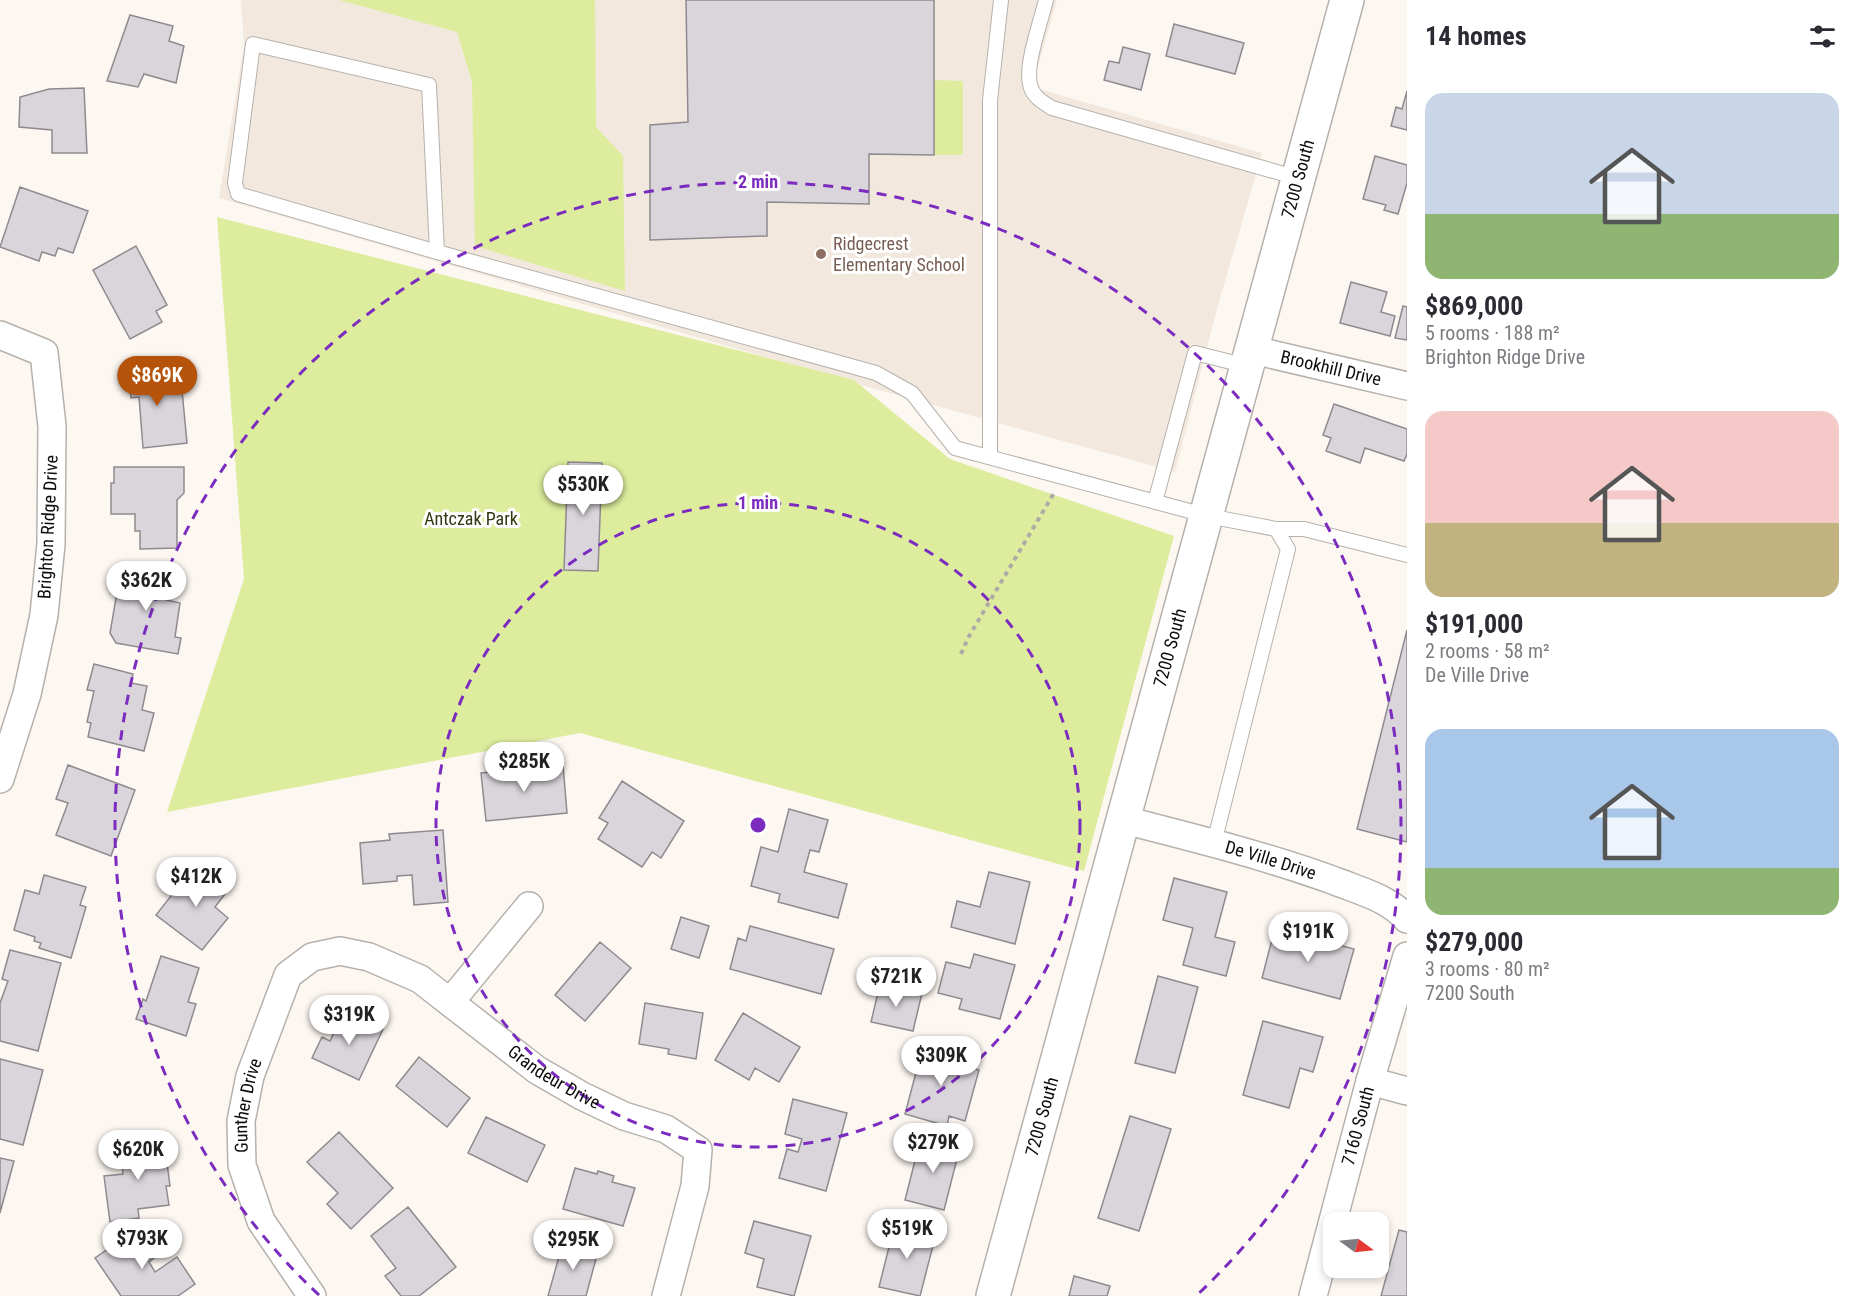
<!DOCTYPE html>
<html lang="en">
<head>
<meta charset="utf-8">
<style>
	:root { --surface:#fff; --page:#f2f2f3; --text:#2b2b33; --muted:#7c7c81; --accent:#b45309 }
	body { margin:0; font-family:"Roboto Condensed",sans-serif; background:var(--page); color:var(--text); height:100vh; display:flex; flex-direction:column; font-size:22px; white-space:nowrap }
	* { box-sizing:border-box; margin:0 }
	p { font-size:20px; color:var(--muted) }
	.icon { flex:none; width:33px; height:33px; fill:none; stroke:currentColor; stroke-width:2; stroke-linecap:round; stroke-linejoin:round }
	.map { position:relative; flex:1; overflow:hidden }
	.sheet { display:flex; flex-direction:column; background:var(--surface); width:450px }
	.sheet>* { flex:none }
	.needle { width:39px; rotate:105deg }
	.fabs { position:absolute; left:1323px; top:1212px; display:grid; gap:12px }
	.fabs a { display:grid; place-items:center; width:66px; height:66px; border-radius:12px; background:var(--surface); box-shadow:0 3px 9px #0003; font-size:30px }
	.price { position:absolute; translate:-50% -51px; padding:0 14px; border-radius:21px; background:#fff; color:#222; font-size:20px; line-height:39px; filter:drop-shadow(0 2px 3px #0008) }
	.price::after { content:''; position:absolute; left:50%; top:36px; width:18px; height:14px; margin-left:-9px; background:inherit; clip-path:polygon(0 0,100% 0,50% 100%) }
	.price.current { background:var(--accent); color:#fff }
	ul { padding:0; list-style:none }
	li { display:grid; align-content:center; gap:12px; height:318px; padding:0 18px }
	li span { display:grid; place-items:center; height:186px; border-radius:18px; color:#555 }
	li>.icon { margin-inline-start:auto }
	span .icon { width:108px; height:108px; fill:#fffc; stroke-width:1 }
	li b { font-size:26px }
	h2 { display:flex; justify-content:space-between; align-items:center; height:72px; padding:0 18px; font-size:26px }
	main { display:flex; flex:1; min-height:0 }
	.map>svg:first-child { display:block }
</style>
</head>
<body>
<main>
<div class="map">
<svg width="1407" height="1296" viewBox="0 0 1407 1296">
	<rect width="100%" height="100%" fill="#fdf7f2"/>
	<path fill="#f3e8de" d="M 241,0 L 1057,0 L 1032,87 L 1262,153 L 1217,309 L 1175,472 L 875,389 L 219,198 L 244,45 Z"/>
	<path fill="#dded9d" d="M 339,0 L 595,0 L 596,127 L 623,156 L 625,291 L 475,246 L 472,82 L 457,32 Z
		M 934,80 L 963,81 L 963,155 L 934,155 Z
		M 217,217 L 854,380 L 950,459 L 1174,536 L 1084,871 L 580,733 L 167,812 L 244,579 Z"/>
	<path fill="#dad5db" stroke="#8f8a8f" stroke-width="1.5" d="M 686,0 L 934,0 L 934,155 L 869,154 L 869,204 L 767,202 L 767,236 L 650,240 L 650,125 L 688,122 Z
		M 130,15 L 173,26 L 169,41 L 184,46 L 176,83 L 144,74 L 138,87 L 107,81 Z
		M 1174,24 L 1244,43 L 1235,74 L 1166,56 Z
		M 1123,47 L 1150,54 L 1141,90 L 1104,80 L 1109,61 L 1119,63 Z
		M 84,88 L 87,153 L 52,153 L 52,130 L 19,127 L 20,97 L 49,89 Z
		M 1407,91 L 1407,130 L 1391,126 L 1396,107 L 1402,109 Z
		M 1375,156 L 1407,165 L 1407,183 L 1398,214 L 1384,210 L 1386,205 L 1363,199 Z
		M 20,187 L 88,211 L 73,253 L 58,248 L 55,256 L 42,252 L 39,261 L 0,247 Z
		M 136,246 L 167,305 L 156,311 L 162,322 L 130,339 L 93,270 Z
		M 1351,282 L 1387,292 L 1381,312 L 1395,316 L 1390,336 L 1340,323 Z
		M 1403,306 L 1407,307 L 1407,340 L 1395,338 Z
		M 160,362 L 163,391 L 182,390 L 187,443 L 143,448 L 139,397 L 131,398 L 128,365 Z
		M 1334,404 L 1407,429 L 1407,454 L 1404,461 L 1365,448 L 1360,463 L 1326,451 L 1331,438 L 1323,435 Z
		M 568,462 L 602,463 L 598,571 L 564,570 Z
		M 114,467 L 184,467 L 184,493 L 177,500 L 177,548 L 140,549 L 140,531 L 135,531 L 135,514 L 111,514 L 111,483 L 114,483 Z
		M 130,564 L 171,571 L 166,600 L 180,603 L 175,637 L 181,638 L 178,654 L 116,643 L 110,633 L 117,592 L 125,593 Z
		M 1407,630 L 1407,842 L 1357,829 Z
		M 94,664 L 133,674 L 131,683 L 147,686 L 142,710 L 154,713 L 144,751 L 88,737 L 91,723 L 87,722 L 94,691 L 87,690 Z
		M 68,765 L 135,790 L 111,856 L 56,835 L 68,803 L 56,799 Z
		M 563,765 L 567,813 L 486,821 L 481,773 Z
		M 622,781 L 684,821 L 661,858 L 652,852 L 642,867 L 598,839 L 608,823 L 599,818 Z
		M 789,809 L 828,820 L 819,852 L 810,850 L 804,872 L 847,884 L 838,918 L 778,902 L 780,894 L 751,886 L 761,847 L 778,852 Z
		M 443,830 L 448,902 L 414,905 L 412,875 L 397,876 L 397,881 L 363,884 L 360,843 L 390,840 L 389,834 Z
		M 196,864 L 229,889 L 215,907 L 228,918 L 202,950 L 156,915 Z
		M 989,872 L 1030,882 L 1015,944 L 951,927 L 957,901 L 980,907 Z
		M 44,875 L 86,887 L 80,905 L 86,907 L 71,958 L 39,948 L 41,943 L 34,941 L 35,937 L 14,930 L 25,890 L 39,894 Z
		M 1174,878 L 1227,892 L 1215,937 L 1235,942 L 1226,976 L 1183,965 L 1193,928 L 1163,920 Z
		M 681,917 L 709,926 L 699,958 L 671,949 Z
		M 750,926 L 834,949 L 821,994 L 730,969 L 738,938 L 746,941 Z
		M 1275,928 L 1354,949 L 1340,999 L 1262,978 Z
		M 600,942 L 631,968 L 585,1021 L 555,995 Z
		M 10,950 L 61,963 L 38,1051 L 0,1041 L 0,1003 L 8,981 L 2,979 Z
		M 974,954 L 1015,965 L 1000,1019 L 959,1009 L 962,999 L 938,993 L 946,962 L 970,968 Z
		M 161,956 L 199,968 L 188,1002 L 196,1004 L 186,1036 L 136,1019 L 143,999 L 146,1001 Z
		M 1158,976 L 1198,987 L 1175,1073 L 1135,1063 Z
		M 880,984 L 922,993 L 913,1031 L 871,1022 Z
		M 645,1003 L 703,1013 L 696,1059 L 668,1054 L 669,1049 L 639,1044 Z
		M 344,1011 L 383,1029 L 359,1080 L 312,1058 L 322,1037 L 330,1041 Z
		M 743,1013 L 800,1047 L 779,1082 L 755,1068 L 749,1080 L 715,1060 Z
		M 1263,1021 L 1323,1037 L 1313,1072 L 1300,1068 L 1289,1108 L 1243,1095 Z
		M 923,1046 L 966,1058 L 964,1066 L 979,1070 L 965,1121 L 949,1116 L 947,1126 L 905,1114 Z
		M 419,1057 L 470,1098 L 447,1127 L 396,1086 Z
		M 0,1059 L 43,1070 L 23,1145 L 0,1139 Z
		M 793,1099 L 847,1113 L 826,1191 L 779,1178 L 787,1149 L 798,1152 L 802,1139 L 785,1134 Z
		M 1130,1116 L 1171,1129 L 1139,1231 L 1098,1218 Z
		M 486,1117 L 545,1145 L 527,1182 L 468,1153 Z
		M 339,1132 L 393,1188 L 351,1229 L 327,1204 L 338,1193 L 307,1162 Z
		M 921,1137 L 960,1147 L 944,1210 L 905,1200 Z
		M 164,1140 L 170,1186 L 166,1186 L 169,1205 L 138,1209 L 139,1218 L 110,1222 L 104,1176 L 123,1174 L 120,1146 Z
		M 0,1158 L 14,1161 L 0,1213 Z
		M 575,1168 L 597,1174 L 598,1171 L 614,1176 L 612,1182 L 635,1188 L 623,1226 L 563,1209 Z
		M 408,1207 L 456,1267 L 419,1296 L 401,1296 L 385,1276 L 396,1268 L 371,1236 Z
		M 754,1221 L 811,1236 L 794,1296 L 757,1287 L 764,1259 L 745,1253 Z
		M 895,1223 L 936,1234 L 920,1296 L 879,1287 Z
		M 137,1229 L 155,1257 L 149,1262 L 155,1272 L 177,1257 L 195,1284 L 178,1296 L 121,1296 L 95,1258 Z
		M 1399,1230 L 1407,1232 L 1407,1296 L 1381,1296 Z
		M 563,1242 L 598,1251 L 586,1296 L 548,1296 Z
		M 1074,1276 L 1110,1286 L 1107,1296 L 1069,1296 Z"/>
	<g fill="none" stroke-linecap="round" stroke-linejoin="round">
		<defs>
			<path id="service" d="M 1046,0 C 1041,21 1025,65 1030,84 C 1032,96 1042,102 1052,108 L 1298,178
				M 437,252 L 429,85 L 253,44 L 235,183 L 238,194 L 437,252 L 876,373 L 912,393 L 955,448 L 1208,516 L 1276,529 L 1304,529 L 1407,555
				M 990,457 L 990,100 L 1001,0
				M 1155,502 L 1195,353 L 1247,366
				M 1214,843 L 1288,549 L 1276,529"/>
			<g id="minor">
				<path d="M 0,335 L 44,353 L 52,426 L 51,544 L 44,615 L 27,694 L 0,779"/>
				<path id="s1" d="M 1253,350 L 1407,386"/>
				<path id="s2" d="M 1124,820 C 1195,838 1266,856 1335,881 C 1360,891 1389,898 1407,919"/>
				<path d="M 451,1001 L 529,906"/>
				<path d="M 1370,1081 L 1407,1091"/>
				<path id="s3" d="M 312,1296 L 261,1221 L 242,1165 L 241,1121 L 250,1076 L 288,975 L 312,957 L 340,951 L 369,957 L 420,979 L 537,1070 L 582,1096 L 624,1116 L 666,1129 L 698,1150 L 695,1186 L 666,1296"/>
				<path id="s4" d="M 1313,1296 L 1370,1081 L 1407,956"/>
			</g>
			<g id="tertiary">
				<path id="s5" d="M 993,1296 L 1347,0"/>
			</g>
		</defs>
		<use href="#service" stroke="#b6b1ac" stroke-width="16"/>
		<use href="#minor" stroke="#b6b1ac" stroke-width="30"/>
		<use href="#tertiary" stroke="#b6b1ac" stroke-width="36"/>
		<path stroke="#afaaa6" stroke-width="4" stroke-dasharray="4.5 4.5" stroke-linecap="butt" d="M 961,654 L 968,638 L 1054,493"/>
		<use href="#service" stroke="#fff" stroke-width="14"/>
		<use href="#minor" stroke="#fff" stroke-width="27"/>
		<use href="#tertiary" stroke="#fff" stroke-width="33"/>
	</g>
	<g fill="none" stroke="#7b2cbf" stroke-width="3" stroke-dasharray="10 8">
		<circle cx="758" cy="825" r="322"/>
		<path d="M319 1295A643 643 0 1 1 1197 1295"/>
	</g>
	<circle fill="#8d6e63" stroke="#fff" stroke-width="2" cx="821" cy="254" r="6"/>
	<g text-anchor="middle" stroke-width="6" stroke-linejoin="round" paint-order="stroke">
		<g font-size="18" fill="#0e0c0b" stroke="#fff">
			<text dy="6" stroke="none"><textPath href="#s5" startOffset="1158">7200 South</textPath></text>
			<text dy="6" stroke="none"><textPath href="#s1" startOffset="80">Brookhill Drive</textPath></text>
			<text transform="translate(48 527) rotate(-87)" y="6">Brighton Ridge Drive</text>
			<text dy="6" stroke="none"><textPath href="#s5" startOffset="672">7200 South</textPath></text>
			<text dy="6" stroke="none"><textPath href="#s2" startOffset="152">De Ville Drive</textPath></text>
			<text dy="6" stroke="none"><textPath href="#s3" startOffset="658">Grandeur Drive</textPath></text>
			<text dy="6" stroke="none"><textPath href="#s3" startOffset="210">Gunther Drive</textPath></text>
			<text dy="6" stroke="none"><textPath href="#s5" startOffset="186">7200 South</textPath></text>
			<text dy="6" stroke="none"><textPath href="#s4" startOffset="176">7160 South</textPath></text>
		</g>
		<g font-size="18" fill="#785e54" stroke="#fff" text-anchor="start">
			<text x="833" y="250">Ridgecrest<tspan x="833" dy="21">Elementary School</tspan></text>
		</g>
		<g font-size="18" fill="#313712" stroke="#fff">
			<text x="471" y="525">Antczak Park</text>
		</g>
	</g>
	<circle cx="758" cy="825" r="9" fill="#7b2cbf" stroke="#fff" stroke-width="3"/>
	<g font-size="18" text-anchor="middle" font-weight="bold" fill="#7b2cbf" stroke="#fff" stroke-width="6" stroke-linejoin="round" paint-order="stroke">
		<text x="758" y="188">2 min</text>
		<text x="758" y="509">1 min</text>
	</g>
</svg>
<div class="fabs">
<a><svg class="needle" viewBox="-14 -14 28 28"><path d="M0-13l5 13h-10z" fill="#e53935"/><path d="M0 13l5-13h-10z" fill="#7c7c81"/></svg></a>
</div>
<b class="price current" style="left:157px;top:407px">$869K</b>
<b class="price" style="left:583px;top:516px">$530K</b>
<b class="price" style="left:146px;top:612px">$362K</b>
<b class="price" style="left:524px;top:793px">$285K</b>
<b class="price" style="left:196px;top:908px">$412K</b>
<b class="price" style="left:1308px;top:963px">$191K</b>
<b class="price" style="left:896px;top:1008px">$721K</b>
<b class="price" style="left:349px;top:1046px">$319K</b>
<b class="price" style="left:941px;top:1087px">$309K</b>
<b class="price" style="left:933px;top:1174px">$279K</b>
<b class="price" style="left:138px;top:1181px">$620K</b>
<b class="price" style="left:907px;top:1260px">$519K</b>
<b class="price" style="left:142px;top:1270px">$793K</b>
<b class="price" style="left:573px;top:1271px">$295K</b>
</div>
<section class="sheet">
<h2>14 homes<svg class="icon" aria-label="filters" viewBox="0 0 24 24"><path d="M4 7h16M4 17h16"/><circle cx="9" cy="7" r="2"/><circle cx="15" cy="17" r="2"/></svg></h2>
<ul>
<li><span style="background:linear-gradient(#c9d6e8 65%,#8fb573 0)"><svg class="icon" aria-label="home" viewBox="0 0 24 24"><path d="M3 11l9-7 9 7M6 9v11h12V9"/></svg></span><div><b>$869,000</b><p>5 rooms · 188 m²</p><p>Brighton Ridge Drive</p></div></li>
<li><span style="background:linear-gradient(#f6c9c9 60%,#c2b280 0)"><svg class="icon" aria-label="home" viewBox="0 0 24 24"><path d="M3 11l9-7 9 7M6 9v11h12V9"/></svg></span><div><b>$191,000</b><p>2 rooms · 58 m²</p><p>De Ville Drive</p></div></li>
<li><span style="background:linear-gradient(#a9c7e8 75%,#8fb573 0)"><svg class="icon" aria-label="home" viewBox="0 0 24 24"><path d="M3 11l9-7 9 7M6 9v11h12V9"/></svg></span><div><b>$279,000</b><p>3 rooms · 80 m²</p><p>7200 South</p></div></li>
</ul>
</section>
</main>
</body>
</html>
